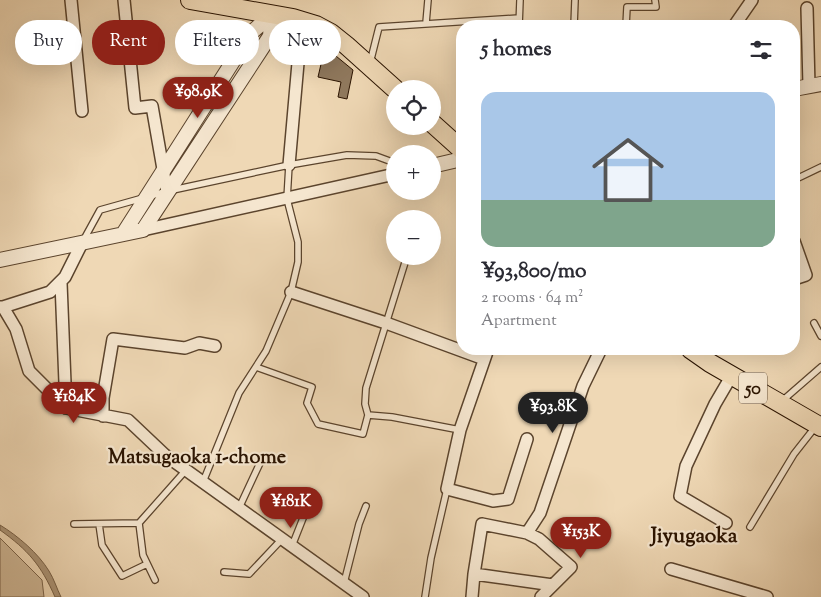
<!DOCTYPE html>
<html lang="en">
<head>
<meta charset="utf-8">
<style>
	:root { --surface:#fff; --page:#f7f7f7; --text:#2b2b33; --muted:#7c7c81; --line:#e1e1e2; --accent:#8f2418 }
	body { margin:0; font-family:"Sorts Mill Goudy",serif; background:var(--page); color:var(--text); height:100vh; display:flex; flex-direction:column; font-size:19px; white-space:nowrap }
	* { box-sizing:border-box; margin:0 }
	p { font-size:16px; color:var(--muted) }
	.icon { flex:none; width:28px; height:28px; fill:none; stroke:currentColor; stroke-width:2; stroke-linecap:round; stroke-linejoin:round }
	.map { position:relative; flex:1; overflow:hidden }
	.panel { position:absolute; left:456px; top:20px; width:344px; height:335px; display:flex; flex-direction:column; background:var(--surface); border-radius:20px; box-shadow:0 5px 20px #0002 }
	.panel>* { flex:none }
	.top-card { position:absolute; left:15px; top:20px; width:366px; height:45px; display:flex; gap:10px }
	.buttons { position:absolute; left:386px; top:80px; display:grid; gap:10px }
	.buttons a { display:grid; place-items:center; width:55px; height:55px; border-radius:50%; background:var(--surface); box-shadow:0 5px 20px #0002; font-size:25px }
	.price { position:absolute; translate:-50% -42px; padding:0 11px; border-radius:18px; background:var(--accent); color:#fff; font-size:16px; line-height:32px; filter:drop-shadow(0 1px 2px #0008) }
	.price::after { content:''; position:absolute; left:50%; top:30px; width:15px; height:11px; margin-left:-8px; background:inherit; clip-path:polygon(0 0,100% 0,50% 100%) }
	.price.selected { background:#222; color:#fff }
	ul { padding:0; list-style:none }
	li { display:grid; align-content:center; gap:10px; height:265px; padding:0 25px }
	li+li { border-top:1px solid var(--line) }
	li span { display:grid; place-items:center; height:155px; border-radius:15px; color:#555 }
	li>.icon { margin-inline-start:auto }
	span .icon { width:90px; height:90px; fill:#fffc; stroke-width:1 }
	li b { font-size:21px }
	h2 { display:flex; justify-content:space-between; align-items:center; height:60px; padding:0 25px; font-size:21px }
	.pill { padding:0 18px; border-radius:22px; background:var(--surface); box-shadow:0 5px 20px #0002; font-size:18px; line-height:45px }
	.pill.selected { background:var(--accent); color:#fff }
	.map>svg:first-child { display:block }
</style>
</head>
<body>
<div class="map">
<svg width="821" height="597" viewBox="0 0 821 597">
	<rect width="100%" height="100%" fill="#efd8b5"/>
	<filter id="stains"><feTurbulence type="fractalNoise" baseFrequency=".004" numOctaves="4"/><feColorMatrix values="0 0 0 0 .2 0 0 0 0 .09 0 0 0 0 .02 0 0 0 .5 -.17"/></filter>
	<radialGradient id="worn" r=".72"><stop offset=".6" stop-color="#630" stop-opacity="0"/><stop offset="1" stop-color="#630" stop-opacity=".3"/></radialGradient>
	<path fill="#ceb796" stroke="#7c654b" d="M 0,538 L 42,580 L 44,597 L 0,597 Z"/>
	<path fill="#ac9577" stroke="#786147" d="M 0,525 C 18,536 38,553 49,571 C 54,579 57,589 61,597 L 55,597 C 41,565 28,550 0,530 Z"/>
	<path fill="#90795e" stroke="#2a1300" d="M 325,47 L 353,70 L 347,99 L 338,97 L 341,82 L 318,77 Z"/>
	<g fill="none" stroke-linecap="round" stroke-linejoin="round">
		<defs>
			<path id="service" d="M 426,23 L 428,0
				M 519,26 L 520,0
				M 574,26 L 575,0
				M 626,26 L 627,7 L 656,7 L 655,0
				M 370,63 L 379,27 L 519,18
				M 794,180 L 821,167
				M 83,241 L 100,210 L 168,191 L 289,165 L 347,155 L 376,156 L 395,163
				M 814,323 L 821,336
				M 256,367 L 312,387 L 307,403 L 318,424 L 363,434 L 368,415 L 392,417 L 460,430
				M 782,401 L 821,367
				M 368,415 L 365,404 L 366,388 L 407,256
				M 203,482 L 239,393 L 266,351 L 291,292 L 298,262 L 298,242 L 287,199 L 289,165
				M 239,508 L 260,463
				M 74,524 L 139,523
				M 99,524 L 102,545 L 122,576 L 147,564
				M 750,527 L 794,454 L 816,426
				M 292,546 L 313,493
				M 224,572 L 249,574 L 282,539
				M 155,580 L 143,555 L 139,523 L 186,470
				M 344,583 L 359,524 L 366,506
				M 425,597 L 431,558 L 447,489"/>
			<path id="minor" d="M 71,0 L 82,111
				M 124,0 L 135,108 L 152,106 L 167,192
				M 807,8 L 809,86
				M 734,26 L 752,0
				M 289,165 L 301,29 L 305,21
				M 143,230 L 395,174
				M 794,241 L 806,275 L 794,279
				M 61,283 L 66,408
				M 291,292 L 386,323 L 484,359
				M 0,307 L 3,307 L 50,292 L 65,277 L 82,243
				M 3,307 L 16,329 L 29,371 L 66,408 L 128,420 L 165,455 L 363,597
				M 488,349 L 460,430 L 447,489 L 493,501 L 508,499 L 527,439
				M 103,416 L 103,398 L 113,339 L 185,348 L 199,343 L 215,346
				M 726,523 L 680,496 L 686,466 L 715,404 L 732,375
				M 527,533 L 540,513 L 583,386 L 601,349
				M 671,569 L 767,597
				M 474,574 L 553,585
				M 472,597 L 474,574 L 482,524 L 527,533 L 539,539 L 571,567 L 541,597"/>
			<path id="tertiary" d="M 794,89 L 821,84
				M 432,166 L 462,159
				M 123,234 L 251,33 L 272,14
				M 0,260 L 143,230 L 270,36 L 272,14"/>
			<path id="trunk" d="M 190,0 L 293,18 L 316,25 L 331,33 L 346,45 L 395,89
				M 432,123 L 462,150
				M 690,349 L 710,363 L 821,427"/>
		</defs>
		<use href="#service" stroke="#5b442d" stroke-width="8"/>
		<use href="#minor" stroke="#5b442d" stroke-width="14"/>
		<use href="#tertiary" stroke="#5b442d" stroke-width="16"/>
		<use href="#trunk" stroke="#2a1300" stroke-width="20"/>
		<use href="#service" stroke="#f5e6cf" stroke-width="5.5"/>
		<use href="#minor" stroke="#f5e6cf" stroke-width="11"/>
		<use href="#tertiary" stroke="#f5e6cf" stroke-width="14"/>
		<use href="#trunk" stroke="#efd8b5" stroke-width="18"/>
	</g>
	<g text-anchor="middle" stroke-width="4.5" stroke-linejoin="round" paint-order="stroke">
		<rect fill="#f5e6cf" stroke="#67523e" stroke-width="1" x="739" y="372.5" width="28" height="31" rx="4"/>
		<g font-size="18" font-weight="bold" fill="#2a1300">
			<text x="753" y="394">50</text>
		</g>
		<g font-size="20" font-weight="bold" fill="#2a1300" stroke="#f5e6cf">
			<text x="197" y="463">Matsugaoka 1-chome</text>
		</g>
		<g font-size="21" font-weight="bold" fill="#2a1300" stroke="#f5e6cf">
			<text x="694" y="542">Jiyugaoka</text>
		</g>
	</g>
	<rect width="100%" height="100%" filter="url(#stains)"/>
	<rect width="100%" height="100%" fill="url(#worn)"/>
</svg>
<div class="buttons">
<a><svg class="icon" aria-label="locate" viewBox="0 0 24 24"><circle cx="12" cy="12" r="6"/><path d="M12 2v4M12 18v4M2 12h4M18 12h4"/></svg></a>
<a>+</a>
<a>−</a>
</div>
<b class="price" style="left:198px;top:119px">¥98.9K</b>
<b class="price" style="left:74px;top:424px">¥184K</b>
<b class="price selected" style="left:553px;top:434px">¥93.8K</b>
<b class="price" style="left:291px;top:529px">¥181K</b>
<b class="price" style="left:581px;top:559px">¥153K</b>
<div class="top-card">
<a class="pill">Buy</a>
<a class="pill selected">Rent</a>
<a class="pill">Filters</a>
<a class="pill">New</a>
</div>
<section class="panel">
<h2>5 homes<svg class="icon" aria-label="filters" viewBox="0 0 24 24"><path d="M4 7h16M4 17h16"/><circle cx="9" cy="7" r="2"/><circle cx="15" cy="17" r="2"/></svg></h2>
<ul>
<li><span style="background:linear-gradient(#a9c7e8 70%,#7fa58c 0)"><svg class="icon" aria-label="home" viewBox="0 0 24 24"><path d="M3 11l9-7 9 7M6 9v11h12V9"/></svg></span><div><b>¥93,800/mo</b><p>2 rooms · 64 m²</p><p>Apartment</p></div></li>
</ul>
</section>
</div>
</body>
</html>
